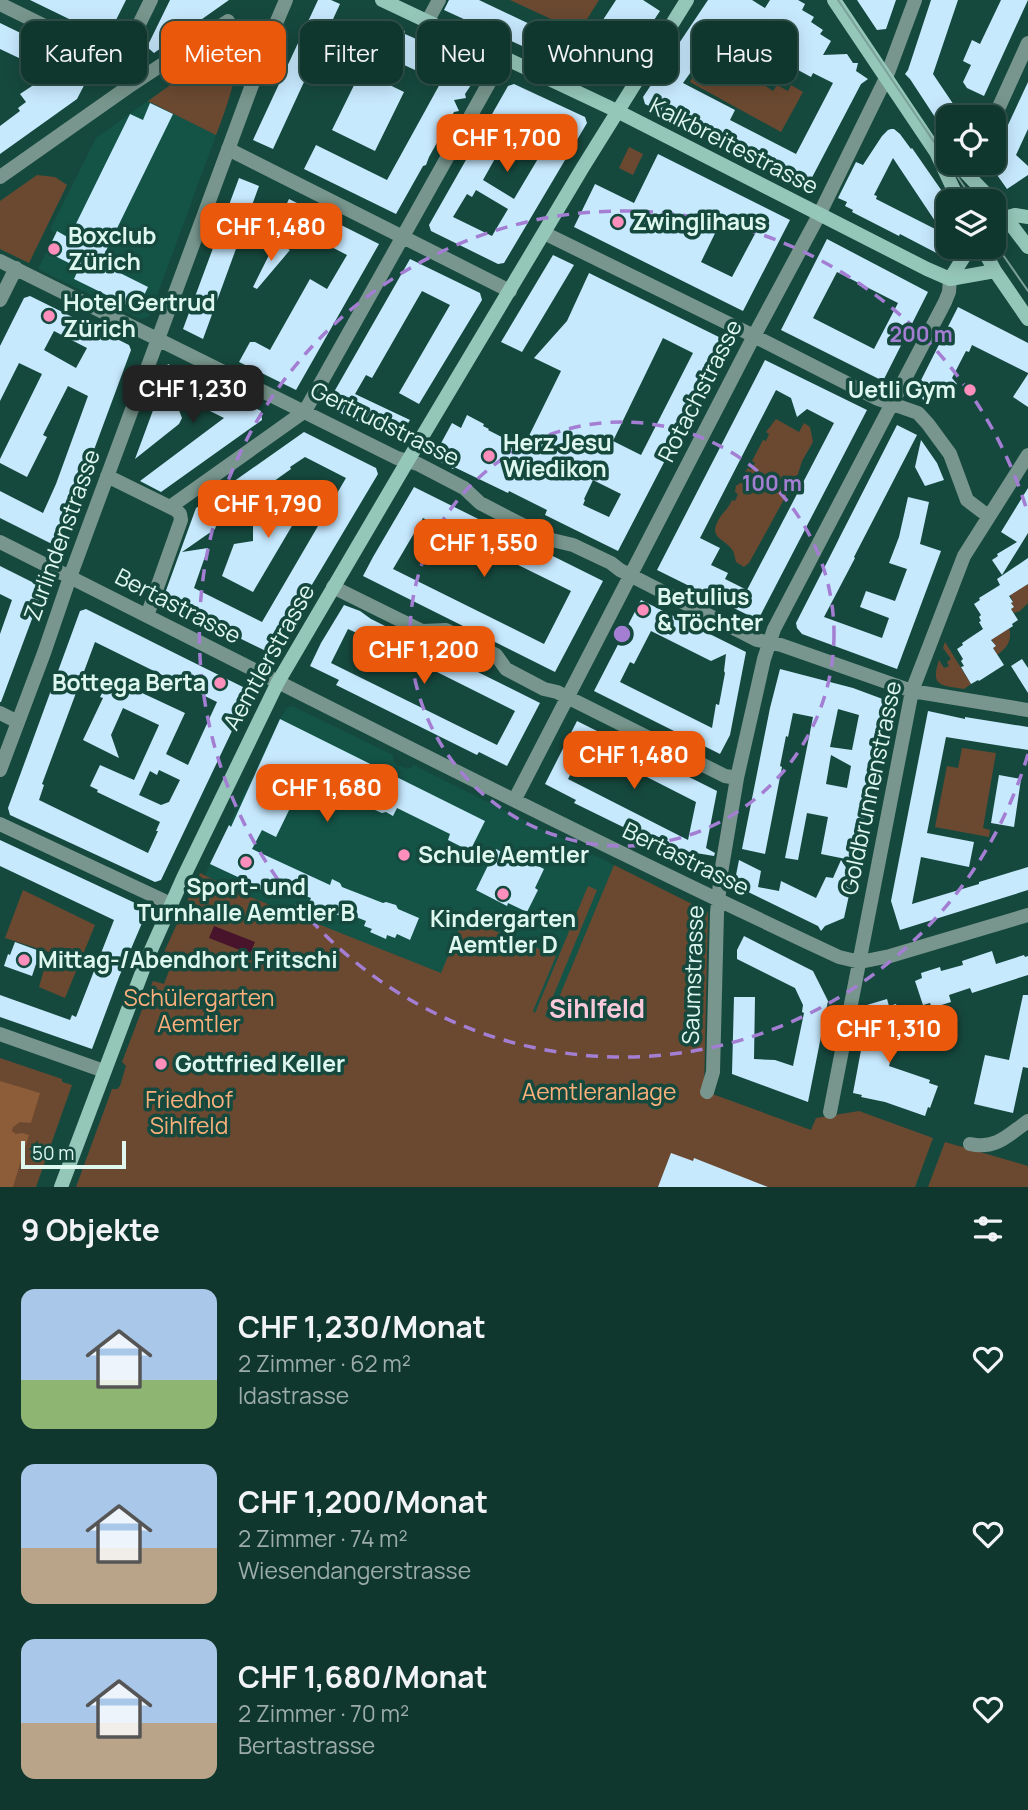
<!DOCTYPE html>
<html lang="de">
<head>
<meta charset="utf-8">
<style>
	:root { --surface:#10372e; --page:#1e423a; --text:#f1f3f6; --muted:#9cacaa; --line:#30514a; --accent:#ea580c }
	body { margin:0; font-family:Manrope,sans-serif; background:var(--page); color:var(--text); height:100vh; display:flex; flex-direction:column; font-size:26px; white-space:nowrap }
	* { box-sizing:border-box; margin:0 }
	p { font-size:23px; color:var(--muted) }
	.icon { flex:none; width:38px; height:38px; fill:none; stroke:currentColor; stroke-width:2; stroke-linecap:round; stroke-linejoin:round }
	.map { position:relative; height:1187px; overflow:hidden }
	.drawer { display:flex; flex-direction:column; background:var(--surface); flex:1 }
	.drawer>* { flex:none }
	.hud { position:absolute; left:21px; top:21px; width:987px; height:63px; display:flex; gap:14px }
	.tools { position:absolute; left:936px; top:105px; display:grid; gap:14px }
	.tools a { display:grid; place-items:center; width:70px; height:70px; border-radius:14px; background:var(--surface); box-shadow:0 4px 18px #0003,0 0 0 2px var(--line); font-size:35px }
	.scale { position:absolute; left:21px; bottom:18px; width:105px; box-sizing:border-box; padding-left:7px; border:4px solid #def8f0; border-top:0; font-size:19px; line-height:24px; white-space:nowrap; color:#def8f0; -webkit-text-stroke:5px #16493e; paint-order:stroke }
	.price { position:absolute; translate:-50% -60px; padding:0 16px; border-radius:14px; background:var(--accent); color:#fff; font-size:23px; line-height:46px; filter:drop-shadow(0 2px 4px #0008) }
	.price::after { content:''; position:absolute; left:50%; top:42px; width:21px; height:16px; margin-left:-10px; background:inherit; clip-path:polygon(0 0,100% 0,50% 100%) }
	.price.selected { background:#222; color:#fff }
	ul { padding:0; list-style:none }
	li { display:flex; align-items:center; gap:21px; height:175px; padding:0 21px }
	li span { display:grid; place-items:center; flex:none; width:196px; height:140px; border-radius:14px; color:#555 }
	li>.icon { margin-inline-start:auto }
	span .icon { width:84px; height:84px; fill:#fffc; stroke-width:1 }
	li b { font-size:30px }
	h2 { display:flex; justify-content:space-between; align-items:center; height:84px; padding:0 21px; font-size:30px }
	.tag { padding:0 24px; border-radius:14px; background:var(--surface); box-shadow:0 4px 18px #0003,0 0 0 2px var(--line); font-size:24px; line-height:63px }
	.tag.selected { background:var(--accent); color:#fff }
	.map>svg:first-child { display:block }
</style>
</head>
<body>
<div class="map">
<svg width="1028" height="1187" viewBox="0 0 1028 1187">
	<rect width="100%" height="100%" fill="#16493e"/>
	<path fill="#145447" d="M 148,101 L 216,135 L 151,312 L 148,317 L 140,319 L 38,269 L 56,233 L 50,230 L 96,138 Z
		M 292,706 L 393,755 L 393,760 L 396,764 L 407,769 L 411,768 L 413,765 L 614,865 L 550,1019 L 248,896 L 205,875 L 280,719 L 287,708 Z"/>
	<path fill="#6b4931" d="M 510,0 L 599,0 L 579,32 Z
		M 745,31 L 765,72 L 769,75 L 764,85 L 773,91 L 777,85 L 788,91 L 791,85 L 803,92 L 781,132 L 690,82 L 701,61 L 721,71 Z
		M 231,45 L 240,52 C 235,81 227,107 216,135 L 148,101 L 201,63 Z
		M 629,147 L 643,154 L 633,175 L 619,168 Z
		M 37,175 L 55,177 L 67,185 L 29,263 L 0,249 L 0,201 Z
		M 776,419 L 799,432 L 804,423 L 810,427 L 813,442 L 802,461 L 798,474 L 749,563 L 744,567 L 736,562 C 735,559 735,555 733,551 C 726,538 707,539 719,519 C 723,512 729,508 732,500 L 735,501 L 738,494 L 735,492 L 736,486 L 742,482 L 744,473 L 748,468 L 751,470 L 755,463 L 752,461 L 763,440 L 766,441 L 769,434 L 766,432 Z
		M 1028,584 L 1028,603 L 1020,611 L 1014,613 L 1011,609 L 1013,607 L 1011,603 L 1013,601 L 1009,594 Z
		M 1009,628 C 1013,641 1005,650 995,656 L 994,654 L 996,652 L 993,648 L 995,646 L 991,638 Z
		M 945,642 L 971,684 L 964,689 C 941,685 930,687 939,660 L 944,668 L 949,666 L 947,662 L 951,659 L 943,648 Z
		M 962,748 L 996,753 L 983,828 L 990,830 L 989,837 L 935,827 L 947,766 L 958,768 Z
		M 614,865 L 708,912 L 704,1091 L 811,1130 L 816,1118 L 859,1111 L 933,1138 L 915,1187 L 76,1187 L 112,1089 L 117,1089 L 120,1086 L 126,1066 L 122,1062 L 153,981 L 164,984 L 172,963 L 161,959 L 200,873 L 248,896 L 441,973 L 464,918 L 556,956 L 533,1011 L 535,1013 L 588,886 L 597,890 L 545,1016 L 550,1019 Z
		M 23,890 L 95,925 L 65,998 L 39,987 L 49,952 L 5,938 Z
		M 0,1058 L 62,1079 L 62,1082 L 72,1085 L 36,1187 L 0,1187 Z
		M 945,1142 L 1028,1166 L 1028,1187 L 928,1187 Z"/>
	<path fill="#8d5c38" d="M 0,1081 L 40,1093 L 31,1123 L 20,1122 L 13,1127 L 12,1131 L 16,1134 L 22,1133 L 29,1135 L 13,1187 L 0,1187 Z"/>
	<path fill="#47142b" d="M 214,926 L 255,942 L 250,954 L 209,938 Z"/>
	<path fill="#c7e9fe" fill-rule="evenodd" d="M 30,0 L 126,0 L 109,34 L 104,36 Z
		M 170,0 L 229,0 L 154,53 L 147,47 Z
		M 318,0 L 331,0 L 340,4 L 273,149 L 253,140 Z
		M 449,0 L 479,0 L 593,54 L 594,53 L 596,54 L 608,37 L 597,29 L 616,0 L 643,0 L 660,11 L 613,82 L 605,84 L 444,10 Z
		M 708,0 L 752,0 L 765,8 L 770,0 L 798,0 L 805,4 L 802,10 L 814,17 L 811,22 L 823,30 L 820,34 L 831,41 L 823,55 L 847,54 L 853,63 L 858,63 L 856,71 L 868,79 L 861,84 L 807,187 L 645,104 L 643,97 ZM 741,20 L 762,60 L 784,73 L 781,78 L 790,84 L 798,70 L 811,77 L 813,73 L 833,83 L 796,154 L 730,120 L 735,110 L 683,83 L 701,58 L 713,66 L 726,46 L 724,45 Z
		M 857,0 L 896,0 L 886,29 L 877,30 Z
		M 931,0 L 958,0 L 933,74 L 962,117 L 948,117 L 948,137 L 910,79 L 905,74 L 908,70 Z
		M 1001,0 L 1028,0 L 984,96 L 967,88 L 963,82 L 971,65 L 963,61 L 972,40 L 980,44 Z
		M 377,21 L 405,31 L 405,34 L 423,42 L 423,41 L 452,55 L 456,54 L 457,58 L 475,65 L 478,71 L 477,76 L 465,94 L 466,98 L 454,100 L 459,111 L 454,112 L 429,157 L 426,165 L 423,166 L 396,214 L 304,169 L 316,145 L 387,180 L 441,82 L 365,47 Z
		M 0,23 L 93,68 L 77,99 L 0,154 L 0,126 L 20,111 L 18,108 L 26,102 L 20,94 L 47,76 L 36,71 L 38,67 L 0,49 Z
		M 361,71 L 404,92 L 375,151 L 332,130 Z
		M 1028,82 L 1028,129 L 1016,155 L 1028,166 L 1028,175 L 1007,189 L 990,165 L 991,163 L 994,163 L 994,150 L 997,149 L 1001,145 L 1000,142 Z
		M 514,84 L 585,117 L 587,123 L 504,263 L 498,264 L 431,231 L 429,225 L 508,86 ZM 520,114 L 555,130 L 514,199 L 483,180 ZM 476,190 L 508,209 L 492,236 L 453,217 L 467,194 L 472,197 Z
		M 150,103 L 173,114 L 100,263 L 148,287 L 137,310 L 74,279 L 79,268 L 47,252 L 57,231 L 69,238 L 130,114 L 143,120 Z
		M 891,129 L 894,129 L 900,134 L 911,149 L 912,148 L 944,194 L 942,196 L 948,205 L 948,259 L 900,234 L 899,236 L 852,212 L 853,210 L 845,206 L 847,202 L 838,198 L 856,162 L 863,165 L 882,136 L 888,130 ZM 893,158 L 943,233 L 876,199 L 877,196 L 874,195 Z
		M 658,154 L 790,220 L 743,311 L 574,227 L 595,184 L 634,203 ZM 724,215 L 756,232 L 732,277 L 701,262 Z
		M 239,178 L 259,186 L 203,339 L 183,329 Z
		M 289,199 L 379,244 L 296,390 L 239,362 L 250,342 L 255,342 L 270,350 L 310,279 L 327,289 L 347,255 L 279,220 Z
		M 827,239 L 928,292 L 883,381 L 781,330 ZM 837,272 L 898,303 L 874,349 L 813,318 Z
		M 275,243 L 290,250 L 257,289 L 253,287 Z
		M 553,255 L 574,265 L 522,352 L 501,342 Z
		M 410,259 L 480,293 L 482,300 L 419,404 L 399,393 L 450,305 L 422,291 L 372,378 L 366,375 L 355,394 L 410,420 L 399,438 L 394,439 L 326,406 Z
		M 589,273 L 727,341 L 618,551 L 545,515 L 547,510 L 509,491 L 508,493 L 454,467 L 453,469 L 433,458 L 452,423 L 461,428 L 467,415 L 484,424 L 483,426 L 489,429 L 488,430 L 523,448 L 561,371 L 534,358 L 567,321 ZM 663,338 L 693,353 L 641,455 L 613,441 ZM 593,480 L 621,494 L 609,517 L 583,505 L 585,500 L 584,499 Z
		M 30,296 L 129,345 L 131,350 L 58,547 L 0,518 L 0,491 L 43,513 L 56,484 L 88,396 L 68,386 L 43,435 L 47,437 L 27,477 L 0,463 L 0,459 L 42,374 L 19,363 L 0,401 L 0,346 L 24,298 ZM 54,331 L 87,348 L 76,368 L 44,350 Z
		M 958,307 L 1028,343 L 1028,373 L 972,345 L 969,352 L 966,351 L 952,378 L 957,384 L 929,403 L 925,402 L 916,390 Z
		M 765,360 L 867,410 L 758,620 L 657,570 ZM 776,390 L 791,398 L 797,417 L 807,409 L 834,423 L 747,590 L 725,579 L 728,573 L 711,565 L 720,548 L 700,538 Z
		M 168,364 L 261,411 L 262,420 L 161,492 L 140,481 L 224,418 L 172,392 L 182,418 L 179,424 L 135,459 L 162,386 L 158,384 Z
		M 1028,374 L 1028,407 L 1013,397 Z
		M 897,425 L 917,435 L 854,557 L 855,558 L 824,617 L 882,638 L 889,618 L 860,607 L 866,591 L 895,601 L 907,569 L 889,563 L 899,537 L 908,497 L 929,502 L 920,544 L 941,551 L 897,669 L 802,634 L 797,628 L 796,623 Z
		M 304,432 L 376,468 L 378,474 L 276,645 L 272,650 L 268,652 L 172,605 L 166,601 L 164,596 L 196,508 ZM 305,457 L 346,478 L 262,622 L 194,588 L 208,548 L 182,552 L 215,529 L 222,509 L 227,517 L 264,491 L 263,489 L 291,469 L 290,467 Z
		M 921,440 L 937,463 L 944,480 L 925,486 L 915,467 Z
		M 414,487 L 603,581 L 555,672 L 363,576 L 373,557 ZM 423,518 L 571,591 L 544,644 L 393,569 Z
		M 1028,488 L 1028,533 L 1002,575 L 992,560 L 998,556 L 997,554 L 1017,542 L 1001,532 Z
		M 283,505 L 299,514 L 253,592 L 222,576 L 234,544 L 253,541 L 253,526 Z
		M 1028,558 L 1028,584 L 1009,596 L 1013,602 L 1011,603 L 1014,607 L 1011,609 L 1018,620 L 1012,624 L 1013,626 L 991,640 L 996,646 L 993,648 L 1004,665 L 979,681 L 978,680 L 971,684 L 961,667 L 964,666 L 961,661 L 963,659 L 957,649 L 963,645 L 962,643 L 983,629 L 979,622 L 981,621 L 979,617 L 981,615 L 974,604 L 980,600 L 979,598 L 1000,585 L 997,579 Z
		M 0,566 L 40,586 L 42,592 L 1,702 L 0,702 L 0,634 L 12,600 L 0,594 Z
		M 641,600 L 746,652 L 730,735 L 720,754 L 594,691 ZM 651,631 L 711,661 L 726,654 L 724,671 L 725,673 L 719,705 L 716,704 L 712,728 L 620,682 L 630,662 L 634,664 Z
		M 344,605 L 360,611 L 371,619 L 540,703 L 507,766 L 479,752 L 477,755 L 336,685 L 339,680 L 310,666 L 321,643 ZM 348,629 L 381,644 L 515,711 L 497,745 L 331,663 Z
		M 86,609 L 251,691 L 161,880 L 155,882 L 10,815 L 8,808 L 80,611 ZM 95,642 L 217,702 L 188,765 L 166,754 L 185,713 L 110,678 L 100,697 L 103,698 L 83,740 L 119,758 L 111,735 L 123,708 L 159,725 L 134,780 L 100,765 L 90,786 L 98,790 L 97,792 L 160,822 L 156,831 L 158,831 L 148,853 L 39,800 L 44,785 L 42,784 ZM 159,770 L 180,780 L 169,802 L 161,805 L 139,795 L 150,771 L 157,775 Z
		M 1022,659 L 1028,668 L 1028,693 L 1011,666 Z
		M 780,669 L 853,688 L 888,701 L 856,861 L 821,854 L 828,817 L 807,813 L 798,860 L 785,858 L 813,717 L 793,713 L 788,737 L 786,736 L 780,766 L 782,767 L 765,854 L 742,849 L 770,708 ZM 838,709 L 859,715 L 852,750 L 830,747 ZM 831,755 L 851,766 L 847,788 L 826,784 Z
		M 928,711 L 965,719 L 965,717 L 1028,727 L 1028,750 L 946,737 L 927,833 L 974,842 L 969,867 L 921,857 L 912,904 L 979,884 L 979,882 L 1028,867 L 1028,890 L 900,930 L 891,901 Z
		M 280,719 L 485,821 L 470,851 L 448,840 L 450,834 L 397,808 L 393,816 L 386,812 L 382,813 L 375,810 L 373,806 L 366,802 L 370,794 L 337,778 L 334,783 L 308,771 L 276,837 L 262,830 L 252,849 L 330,885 L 332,879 L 340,883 L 342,887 L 383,903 L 386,902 L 396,905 L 398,909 L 419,918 L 410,940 L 397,934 L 395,938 L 387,935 L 386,939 L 370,932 L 372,929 L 364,926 L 366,921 L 341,911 L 340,916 L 332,912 L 330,916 L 315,909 L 316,906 L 309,903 L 311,898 L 285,888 L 281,898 L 259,889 L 259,887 L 210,864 L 229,825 L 231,827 Z
		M 577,721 L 717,791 L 706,848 L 715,853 L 714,856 L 678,850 L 668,844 L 666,848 L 574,803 L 576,800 L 545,784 ZM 586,746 L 696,802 L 688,840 L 568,779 Z
		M 999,775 L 1021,779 L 1014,827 L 991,823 Z
		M 0,840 L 148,909 L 119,977 L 92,1049 L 0,1017 L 0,995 L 70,1020 L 72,1015 L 76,1017 L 114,920 L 0,866 Z
		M 496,849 L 511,857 L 513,853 L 544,869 L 535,888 L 538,890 L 527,912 L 508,903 L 507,906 L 476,890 Z
		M 739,860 L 761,871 L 758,887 L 779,891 L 781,881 L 816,898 L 826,877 L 833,878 L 841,860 L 856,883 L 851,886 L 844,918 L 825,926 L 821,931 L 818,926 L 734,885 Z
		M 744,936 L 813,971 L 828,1001 L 808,1102 L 732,1074 L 734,997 L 755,997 L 754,1059 L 775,1060 L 793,1066 L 804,1013 L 802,1012 L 803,1005 L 795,988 L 737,959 L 737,950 Z
		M 15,942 L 45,953 L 41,966 L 36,964 L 32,976 L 4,966 L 8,954 L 10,955 Z
		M 992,951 L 996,964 L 1024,955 L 1025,957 L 1028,956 L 1028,975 L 972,993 L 970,988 L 949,995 L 951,1002 L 932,1008 L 930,1003 L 923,1005 L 915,981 L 922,978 L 921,973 L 940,967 L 941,971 L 963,965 L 962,961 Z
		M 1023,995 L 1028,995 L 1028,1068 L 1023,1067 L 1013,1113 L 974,1104 L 985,1055 L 1009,1060 Z
		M 887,999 L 889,1006 L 896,1004 L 901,1021 L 889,1066 L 930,1080 L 929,1083 L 938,1086 L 930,1108 L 928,1107 L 925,1116 L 885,1102 L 861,1097 L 862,1095 L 853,1093 L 867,1018 L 865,1017 L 867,1005 Z
		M 671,1153 L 693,1161 L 694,1158 L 768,1187 L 658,1187 Z"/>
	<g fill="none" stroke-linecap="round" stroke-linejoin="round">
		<path stroke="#78968d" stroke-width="14" d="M 0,4 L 120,63
			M 427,22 L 439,0
			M 128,87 L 120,63 L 151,0
			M 994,118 L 1028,43
			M 228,149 L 510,291
			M 0,177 L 128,87 L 228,21
			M 544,233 L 754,336 L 878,399 L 918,413 L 928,424 L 950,454 L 967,500 L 988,516
			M 0,261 L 397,458 L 418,464 L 464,488 L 480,503 L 503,515 L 552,540 L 573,545 L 611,563 L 620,570 L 757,640 L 781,645 L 912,691 L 1028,710
			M 0,300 L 16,268
			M 107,476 L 176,510 L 180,514 L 181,520 L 147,616
			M 170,507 L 305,411 L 503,58
			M 0,542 C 279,682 557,825 839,957 L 860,962 L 890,956 L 1028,915
			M 333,587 L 422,631 L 446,630 L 496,655 L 506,669 L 544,689 L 557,692 L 725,776 L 737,778
			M 0,713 L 18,722
			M 0,770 L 44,653 L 70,577 L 266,47 L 286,0
			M 515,799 L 754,336 L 819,215 L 886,78 L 915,0
			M 0,824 L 171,904
			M 0,1034 L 104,1071
			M 707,1092 L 713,1072 L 717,913 L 721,873 L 737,778 L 764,659 L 774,629 L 945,302 L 949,292 L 950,279
			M 830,1112 L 912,691 L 964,556 L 1028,455
			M 970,1144 C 996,1150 1008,1135 1028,1121"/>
		<path stroke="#95c7b9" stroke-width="14" d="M 382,0 L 617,111 L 927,269 L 950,279 L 995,271
			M 834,0 L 936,152 L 959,201
			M 952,163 L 963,170 L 993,201
			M 994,202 L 1028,247
			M 994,222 L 1015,215 L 1028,217
			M 982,247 L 995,271 L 1028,319
			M 950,279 L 970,247
			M 61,1187 L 147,959 L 183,878 L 278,682 L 407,462 L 583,167 L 687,0"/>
		<path stroke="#7ba198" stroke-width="2" d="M 838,0 L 974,201
			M 994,242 L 1028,291"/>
	</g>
	<g fill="none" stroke="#a37ed3" stroke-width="3.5" stroke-dasharray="12 9">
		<circle cx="622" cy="634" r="212"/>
		<path d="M1028 754A423 423 0 1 1 1028 514"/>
	</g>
	<g fill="#fe8ebb" stroke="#16493e" stroke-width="2.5">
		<circle cx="618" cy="222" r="7"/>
		<circle cx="54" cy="249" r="7"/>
		<circle cx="49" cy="316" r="7"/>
		<circle cx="970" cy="390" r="7"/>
		<circle cx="489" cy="456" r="7"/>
		<circle cx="643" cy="610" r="7"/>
		<circle cx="220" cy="683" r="7"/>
		<circle cx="404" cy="855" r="7"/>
		<circle cx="246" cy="862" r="7"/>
		<circle cx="503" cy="894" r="7"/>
		<circle cx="24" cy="960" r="7"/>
		<circle cx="161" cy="1064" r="7"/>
	</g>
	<g text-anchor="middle" stroke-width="7" stroke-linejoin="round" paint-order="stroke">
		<g font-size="23" fill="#def8f0" stroke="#16493e">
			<text transform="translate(734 146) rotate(27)" y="8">Kalkbreitestrasse</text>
			<text transform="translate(700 391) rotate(-63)" y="8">Rotachstrasse</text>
			<text transform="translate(385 424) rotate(26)" y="8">Gertrudstrasse</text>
			<text transform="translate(62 535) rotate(-70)" y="8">Zurlindenstrasse</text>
			<text transform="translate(178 606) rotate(27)" y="8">Bertastrasse</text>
			<text transform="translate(269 657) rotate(-61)" y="8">Aemtlerstrasse</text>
			<text transform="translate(871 788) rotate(-78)" y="8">Goldbrunnenstrasse</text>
			<text transform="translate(686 859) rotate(26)" y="8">Bertastrasse</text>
			<text transform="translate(693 975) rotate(-88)" y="8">Saumstrasse</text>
		</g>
		<g font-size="23" font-weight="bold" fill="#def8f0" stroke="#16493e" text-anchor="start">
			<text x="632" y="230">Zwinglihaus</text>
			<text x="68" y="244">Boxclub<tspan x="68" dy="26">Zürich</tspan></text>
			<text x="63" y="311">Hotel Gertrud<tspan x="63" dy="26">Zürich</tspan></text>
			<text x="956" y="398" text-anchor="end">Uetli Gym</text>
			<text x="503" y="451">Herz Jesu<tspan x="503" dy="26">Wiedikon</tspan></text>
			<text x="657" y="605">Betulius<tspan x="657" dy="26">&amp; Töchter</tspan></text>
			<text x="206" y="691" text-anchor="end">Bottega Berta</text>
			<text x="418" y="863">Schule Aemtler</text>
			<text x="246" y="895" text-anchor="middle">Sport- und<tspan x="246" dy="26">Turnhalle Aemtler B</tspan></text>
			<text x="503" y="927" text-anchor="middle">Kindergarten<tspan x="503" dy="26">Aemtler D</tspan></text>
			<text x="38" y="968">Mittag-/Abendhort Fritschi</text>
			<text x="175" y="1072">Gottfried Keller</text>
		</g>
		<g font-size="23" fill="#fbb07b" stroke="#16493e">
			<text x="199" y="1006">Schülergarten<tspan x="199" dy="26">Aemtler</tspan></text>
			<text x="599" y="1100">Aemtleranlage</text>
			<text x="189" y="1108">Friedhof<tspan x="189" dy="26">Sihlfeld</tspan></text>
		</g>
		<g font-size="26" font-weight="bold" fill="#fac9da" stroke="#16493e">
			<text x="597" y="1018">Sihlfeld</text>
		</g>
	</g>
	<circle cx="622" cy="634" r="10" fill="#a37ed3" stroke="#16493e" stroke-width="3.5"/>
	<g font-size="21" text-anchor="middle" font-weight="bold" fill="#a37ed3" stroke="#16493e" stroke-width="7" stroke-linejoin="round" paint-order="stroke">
		<text x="921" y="342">200 m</text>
		<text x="772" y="491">100 m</text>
	</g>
</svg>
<div class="tools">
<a><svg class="icon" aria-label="locate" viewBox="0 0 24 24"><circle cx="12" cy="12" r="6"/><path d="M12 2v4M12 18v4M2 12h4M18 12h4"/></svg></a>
<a><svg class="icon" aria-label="layers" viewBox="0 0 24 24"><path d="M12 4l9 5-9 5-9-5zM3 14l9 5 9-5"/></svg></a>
</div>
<div class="scale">50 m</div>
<b class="price" style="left:507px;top:174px">CHF 1,700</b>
<b class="price" style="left:271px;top:263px">CHF 1,480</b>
<b class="price selected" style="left:193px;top:425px">CHF 1,230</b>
<b class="price" style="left:268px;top:540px">CHF 1,790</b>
<b class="price" style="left:484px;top:579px">CHF 1,550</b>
<b class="price" style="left:424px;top:686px">CHF 1,200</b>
<b class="price" style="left:634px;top:791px">CHF 1,480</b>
<b class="price" style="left:327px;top:824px">CHF 1,680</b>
<b class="price" style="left:889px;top:1065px">CHF 1,310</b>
<div class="hud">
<a class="tag">Kaufen</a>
<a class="tag selected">Mieten</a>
<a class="tag">Filter</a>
<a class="tag">Neu</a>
<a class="tag">Wohnung</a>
<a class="tag">Haus</a>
</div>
</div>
<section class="drawer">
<h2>9 Objekte<svg class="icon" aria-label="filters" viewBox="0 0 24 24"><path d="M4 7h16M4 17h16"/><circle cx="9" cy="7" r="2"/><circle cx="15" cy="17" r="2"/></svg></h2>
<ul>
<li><span style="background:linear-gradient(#a9c7e8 65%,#8fb573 0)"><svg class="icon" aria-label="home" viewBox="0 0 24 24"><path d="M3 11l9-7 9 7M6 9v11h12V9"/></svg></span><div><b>CHF 1,230/Monat</b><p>2 Zimmer · 62 m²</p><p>Idastrasse</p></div><svg class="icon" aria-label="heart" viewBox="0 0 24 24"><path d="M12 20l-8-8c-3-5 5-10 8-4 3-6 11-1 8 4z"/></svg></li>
<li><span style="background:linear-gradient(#a9c7e8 60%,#b9a48a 0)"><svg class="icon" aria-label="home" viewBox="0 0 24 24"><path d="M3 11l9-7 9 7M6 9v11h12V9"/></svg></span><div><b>CHF 1,200/Monat</b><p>2 Zimmer · 74 m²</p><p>Wiesendangerstrasse</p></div><svg class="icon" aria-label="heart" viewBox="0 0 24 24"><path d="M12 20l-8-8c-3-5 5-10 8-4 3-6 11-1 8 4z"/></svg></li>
<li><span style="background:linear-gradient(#a9c7e8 60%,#b9a48a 0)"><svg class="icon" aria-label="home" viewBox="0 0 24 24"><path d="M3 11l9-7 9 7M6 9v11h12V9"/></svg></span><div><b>CHF 1,680/Monat</b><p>2 Zimmer · 70 m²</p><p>Bertastrasse</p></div><svg class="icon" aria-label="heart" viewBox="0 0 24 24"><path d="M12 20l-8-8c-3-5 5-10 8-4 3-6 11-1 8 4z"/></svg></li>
</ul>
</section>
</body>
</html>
